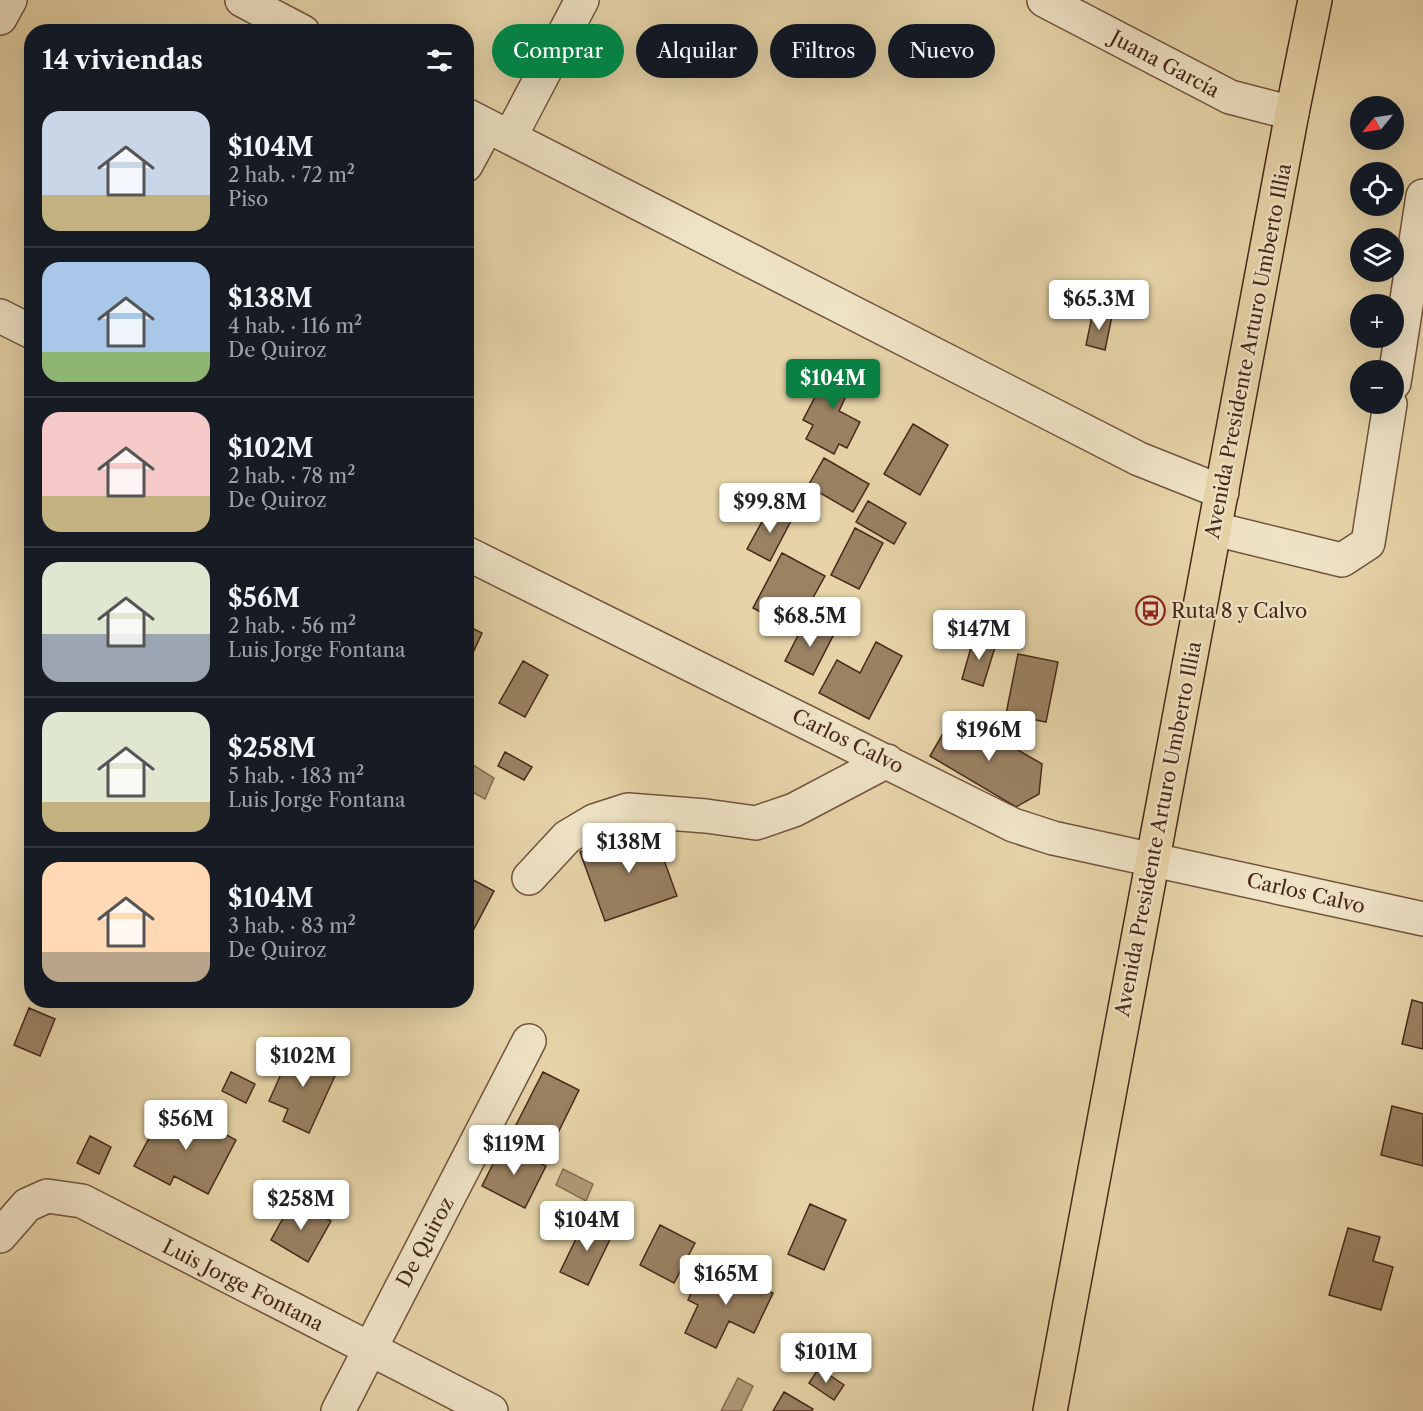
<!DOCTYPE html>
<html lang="es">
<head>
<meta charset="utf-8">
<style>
	:root { --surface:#171b24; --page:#20242c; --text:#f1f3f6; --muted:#9ea1a6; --line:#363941; --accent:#0b8043 }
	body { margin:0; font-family:"Libre Caslon Text",serif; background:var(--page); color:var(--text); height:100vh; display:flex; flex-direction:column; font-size:22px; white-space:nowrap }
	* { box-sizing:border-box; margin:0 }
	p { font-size:20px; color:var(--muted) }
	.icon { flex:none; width:33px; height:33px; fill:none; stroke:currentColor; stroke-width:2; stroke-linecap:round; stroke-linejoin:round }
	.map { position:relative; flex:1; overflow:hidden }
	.details { position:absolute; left:24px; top:24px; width:450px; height:984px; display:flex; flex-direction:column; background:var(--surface); border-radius:24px; box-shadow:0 6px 24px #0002 }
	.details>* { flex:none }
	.banner { position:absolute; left:492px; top:24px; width:570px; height:54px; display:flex; gap:12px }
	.needle { width:39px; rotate:240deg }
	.tools { position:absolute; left:1350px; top:96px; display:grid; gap:12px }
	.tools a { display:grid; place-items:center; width:54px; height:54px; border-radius:50%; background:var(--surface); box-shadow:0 6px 24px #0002; font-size:30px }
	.price { position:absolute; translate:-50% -51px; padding:0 14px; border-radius:6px; background:#fff; color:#222; font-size:20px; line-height:39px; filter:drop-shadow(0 2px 3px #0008) }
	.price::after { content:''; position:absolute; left:50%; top:36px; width:18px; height:14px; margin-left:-9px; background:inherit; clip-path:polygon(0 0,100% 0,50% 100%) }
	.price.active { background:var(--accent); color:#fff }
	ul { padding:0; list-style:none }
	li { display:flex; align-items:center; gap:18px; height:150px; padding:0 18px }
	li+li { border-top:2px solid var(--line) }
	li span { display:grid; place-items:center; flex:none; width:168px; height:120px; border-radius:18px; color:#555 }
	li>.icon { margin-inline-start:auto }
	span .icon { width:72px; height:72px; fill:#fffc; stroke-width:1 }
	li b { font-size:26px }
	h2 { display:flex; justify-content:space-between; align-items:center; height:72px; padding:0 18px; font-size:26px }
	.chip { padding:0 21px; border-radius:27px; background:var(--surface); box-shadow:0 6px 24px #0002; font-size:21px; line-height:54px }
	.chip.active { background:var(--accent); color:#fff }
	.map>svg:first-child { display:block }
</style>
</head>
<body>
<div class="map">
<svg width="1423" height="1411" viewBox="0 0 1423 1411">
	<rect width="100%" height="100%" fill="#e6d4a8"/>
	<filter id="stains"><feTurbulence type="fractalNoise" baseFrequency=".00333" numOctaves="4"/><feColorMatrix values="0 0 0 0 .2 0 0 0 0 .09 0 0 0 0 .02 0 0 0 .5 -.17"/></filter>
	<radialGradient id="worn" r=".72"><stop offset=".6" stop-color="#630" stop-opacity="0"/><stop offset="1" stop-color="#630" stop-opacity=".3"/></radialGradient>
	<path fill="#b09a77" stroke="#866d51" stroke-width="1.5" d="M 467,761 L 494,778 L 485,799 L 467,789 Z
		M 563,1169 L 593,1184 L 586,1201 L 556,1185 Z
		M 738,1378 L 753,1386 L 741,1411 L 721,1411 Z"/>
	<path fill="#9a8263" stroke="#482919" stroke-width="1.5" d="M 1093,312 L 1112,316 L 1105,350 L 1086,345 Z
		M 834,361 L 864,377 L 855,395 L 848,392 L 839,411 L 860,422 L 847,448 L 839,444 L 834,454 L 806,439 L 813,425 L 803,420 Z
		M 913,424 L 948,445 L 920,495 L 884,474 Z
		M 824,458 L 869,484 L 853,512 L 808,486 Z
		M 868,501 L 906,523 L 894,544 L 856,522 Z
		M 770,507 L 792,519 L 770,561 L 747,549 Z
		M 855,528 L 883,543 L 859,589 L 831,575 Z
		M 782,553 L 825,576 L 804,614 L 777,600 L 768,616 L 753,608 Z
		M 822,599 L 844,611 L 834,630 L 812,617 Z
		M 806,620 L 834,634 L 813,675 L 785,661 Z
		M 466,625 L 482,633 L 466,668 Z
		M 974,637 L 996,644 L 983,686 L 962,679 Z
		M 876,642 L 902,656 L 869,719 L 819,693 L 837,660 L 860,673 Z
		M 1018,654 L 1058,662 L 1046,722 L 1006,714 Z
		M 523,661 L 548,675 L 525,717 L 499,703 Z
		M 955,713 L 1042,764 L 1039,794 L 1016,807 L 930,756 Z
		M 505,752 L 532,767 L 524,780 L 498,766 Z
		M 652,827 L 677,896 L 605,921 L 580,852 Z
		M 466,876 L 494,891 L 466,944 Z
		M 1412,1000 L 1423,1003 L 1423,1049 L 1402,1044 Z
		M 29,1008 L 55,1019 L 40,1056 L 14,1045 Z
		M 293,1047 L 339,1067 L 309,1133 L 283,1121 L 288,1109 L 269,1101 Z
		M 231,1072 L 255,1084 L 246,1103 L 222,1091 Z
		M 543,1072 L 579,1090 L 552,1145 L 515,1127 Z
		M 171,1105 L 236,1140 L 208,1194 L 174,1176 L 170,1185 L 134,1166 L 153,1131 L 157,1133 Z
		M 1392,1106 L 1423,1114 L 1423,1166 L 1381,1155 Z
		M 90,1136 L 111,1147 L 99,1174 L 77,1163 Z
		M 503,1144 L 546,1166 L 525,1208 L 482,1186 Z
		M 293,1200 L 331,1221 L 308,1262 L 271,1240 Z
		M 810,1204 L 846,1220 L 824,1270 L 788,1254 Z
		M 586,1218 L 614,1231 L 588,1285 L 560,1272 Z
		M 660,1225 L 695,1243 L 674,1283 L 640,1265 Z
		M 1348,1228 L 1380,1237 L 1373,1261 L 1393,1267 L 1381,1310 L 1329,1295 Z
		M 717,1267 L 773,1293 L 754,1333 L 729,1321 L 716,1348 L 685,1333 L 698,1305 L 688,1300 L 699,1277 L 710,1283 Z
		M 819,1368 L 844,1385 L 834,1400 L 809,1383 Z
		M 784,1392 L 813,1409 L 812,1411 L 773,1411 Z"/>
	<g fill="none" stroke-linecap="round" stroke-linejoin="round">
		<defs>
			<path id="minor" d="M 242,0 L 303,32
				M 1044,0 L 1230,97 L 1292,113
				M 0,18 L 10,0
				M 466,115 L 1139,459 L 1222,492
				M 510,137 L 582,0
				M 466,165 L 487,126
				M 0,316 L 32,332
				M 1394,383 L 1423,196
				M 1215,529 L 1342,560 L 1368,543 L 1390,404
				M 466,553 L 1013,825 L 1053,838 L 1423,919
				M 529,878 L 567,837 L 594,821 L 628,810 L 706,816 L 756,823 L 794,810 L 887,761
				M 0,1236 L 27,1205 L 47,1196 L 82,1201 L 491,1411
				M 338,1411 L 529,1041"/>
			<path id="major" d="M 1050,1411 L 1292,113 L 1315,0"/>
		</defs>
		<use href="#minor" stroke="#70543d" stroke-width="36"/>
		<use href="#major" stroke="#482919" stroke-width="36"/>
		<use href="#minor" stroke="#efe3c6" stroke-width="33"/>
		<use href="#major" stroke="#e6d4a8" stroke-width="33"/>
	</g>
	<defs>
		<symbol id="bus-ring" viewBox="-11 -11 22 22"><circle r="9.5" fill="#efe3c6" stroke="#8f2418" stroke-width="1.5"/><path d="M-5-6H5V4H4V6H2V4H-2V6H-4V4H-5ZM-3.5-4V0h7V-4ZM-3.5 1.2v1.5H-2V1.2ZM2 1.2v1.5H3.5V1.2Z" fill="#8f2418"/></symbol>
	</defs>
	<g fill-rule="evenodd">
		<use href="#bus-ring" x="1134" y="594" width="33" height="33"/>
	</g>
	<g text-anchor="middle" stroke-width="4.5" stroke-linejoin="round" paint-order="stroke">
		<g font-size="20" fill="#482919" stroke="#efe3c6">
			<text transform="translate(1165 64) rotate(28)" y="7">Juana García</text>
			<text transform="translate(1248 351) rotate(-79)" y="7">Avenida Presidente Arturo Umberto Illia</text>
			<text transform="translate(848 741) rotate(26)" y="7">Carlos Calvo</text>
			<text transform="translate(1158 829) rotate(-79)" y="7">Avenida Presidente Arturo Umberto Illia</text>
			<text transform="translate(1306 893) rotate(13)" y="7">Carlos Calvo</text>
			<text transform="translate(425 1242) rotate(-62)" y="7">De Quiroz</text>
			<text transform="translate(243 1285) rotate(27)" y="7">Luis Jorge Fontana</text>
		</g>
		<g font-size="20" fill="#482919" stroke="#efe3c6" text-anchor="start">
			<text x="1171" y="618">Ruta 8 y Calvo</text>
		</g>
	</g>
	<rect width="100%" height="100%" filter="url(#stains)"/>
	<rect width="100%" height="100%" fill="url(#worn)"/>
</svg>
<div class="tools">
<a><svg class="needle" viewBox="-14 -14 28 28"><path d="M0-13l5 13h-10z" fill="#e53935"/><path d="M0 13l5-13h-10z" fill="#9ea1a6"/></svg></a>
<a><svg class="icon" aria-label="locate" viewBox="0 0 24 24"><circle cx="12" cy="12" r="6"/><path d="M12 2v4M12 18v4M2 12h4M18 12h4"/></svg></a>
<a><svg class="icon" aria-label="layers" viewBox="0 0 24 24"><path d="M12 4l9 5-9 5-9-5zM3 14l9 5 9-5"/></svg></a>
<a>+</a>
<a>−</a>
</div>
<b class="price" style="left:1099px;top:331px">$65.3M</b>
<b class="price active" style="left:833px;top:410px">$104M</b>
<b class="price" style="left:770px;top:534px">$99.8M</b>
<b class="price" style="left:810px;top:648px">$68.5M</b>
<b class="price" style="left:979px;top:661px">$147M</b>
<b class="price" style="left:989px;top:762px">$196M</b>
<b class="price" style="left:629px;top:874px">$138M</b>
<b class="price" style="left:303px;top:1088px">$102M</b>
<b class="price" style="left:186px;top:1151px">$56M</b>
<b class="price" style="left:514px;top:1176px">$119M</b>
<b class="price" style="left:301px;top:1231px">$258M</b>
<b class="price" style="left:587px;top:1252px">$104M</b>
<b class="price" style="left:726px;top:1306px">$165M</b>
<b class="price" style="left:826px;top:1384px">$101M</b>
<div class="banner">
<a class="chip active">Comprar</a>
<a class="chip">Alquilar</a>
<a class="chip">Filtros</a>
<a class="chip">Nuevo</a>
</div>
<section class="details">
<h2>14 viviendas<svg class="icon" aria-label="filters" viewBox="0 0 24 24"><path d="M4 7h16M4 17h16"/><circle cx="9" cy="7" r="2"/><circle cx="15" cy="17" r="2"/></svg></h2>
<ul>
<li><span style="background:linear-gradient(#c9d6e8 70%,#c2b280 0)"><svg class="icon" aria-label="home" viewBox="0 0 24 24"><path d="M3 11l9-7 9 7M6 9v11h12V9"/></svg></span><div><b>$104M</b><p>2 hab. · 72 m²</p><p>Piso</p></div></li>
<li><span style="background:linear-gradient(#a9c7e8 75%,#8fb573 0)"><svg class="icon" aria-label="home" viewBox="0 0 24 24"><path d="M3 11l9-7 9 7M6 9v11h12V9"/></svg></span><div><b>$138M</b><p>4 hab. · 116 m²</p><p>De Quiroz</p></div></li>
<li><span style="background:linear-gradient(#f6c9c9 70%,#c2b280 0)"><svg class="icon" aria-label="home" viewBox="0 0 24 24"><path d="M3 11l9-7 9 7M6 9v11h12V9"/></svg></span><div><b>$102M</b><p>2 hab. · 78 m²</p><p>De Quiroz</p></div></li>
<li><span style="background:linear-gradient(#dfe7d0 60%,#9aa5b1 0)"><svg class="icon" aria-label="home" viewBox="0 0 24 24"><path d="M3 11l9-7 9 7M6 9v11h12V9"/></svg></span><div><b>$56M</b><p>2 hab. · 56 m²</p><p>Luis Jorge Fontana</p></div></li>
<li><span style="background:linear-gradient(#dfe7d0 75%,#c2b280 0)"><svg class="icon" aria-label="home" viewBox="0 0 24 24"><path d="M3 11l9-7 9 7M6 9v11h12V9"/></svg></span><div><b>$258M</b><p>5 hab. · 183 m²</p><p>Luis Jorge Fontana</p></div></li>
<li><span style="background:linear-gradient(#ffd9b3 75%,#b9a48a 0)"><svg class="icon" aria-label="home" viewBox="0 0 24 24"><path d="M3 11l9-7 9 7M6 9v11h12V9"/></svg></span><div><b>$104M</b><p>3 hab. · 83 m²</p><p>De Quiroz</p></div></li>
</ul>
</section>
</div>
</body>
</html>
